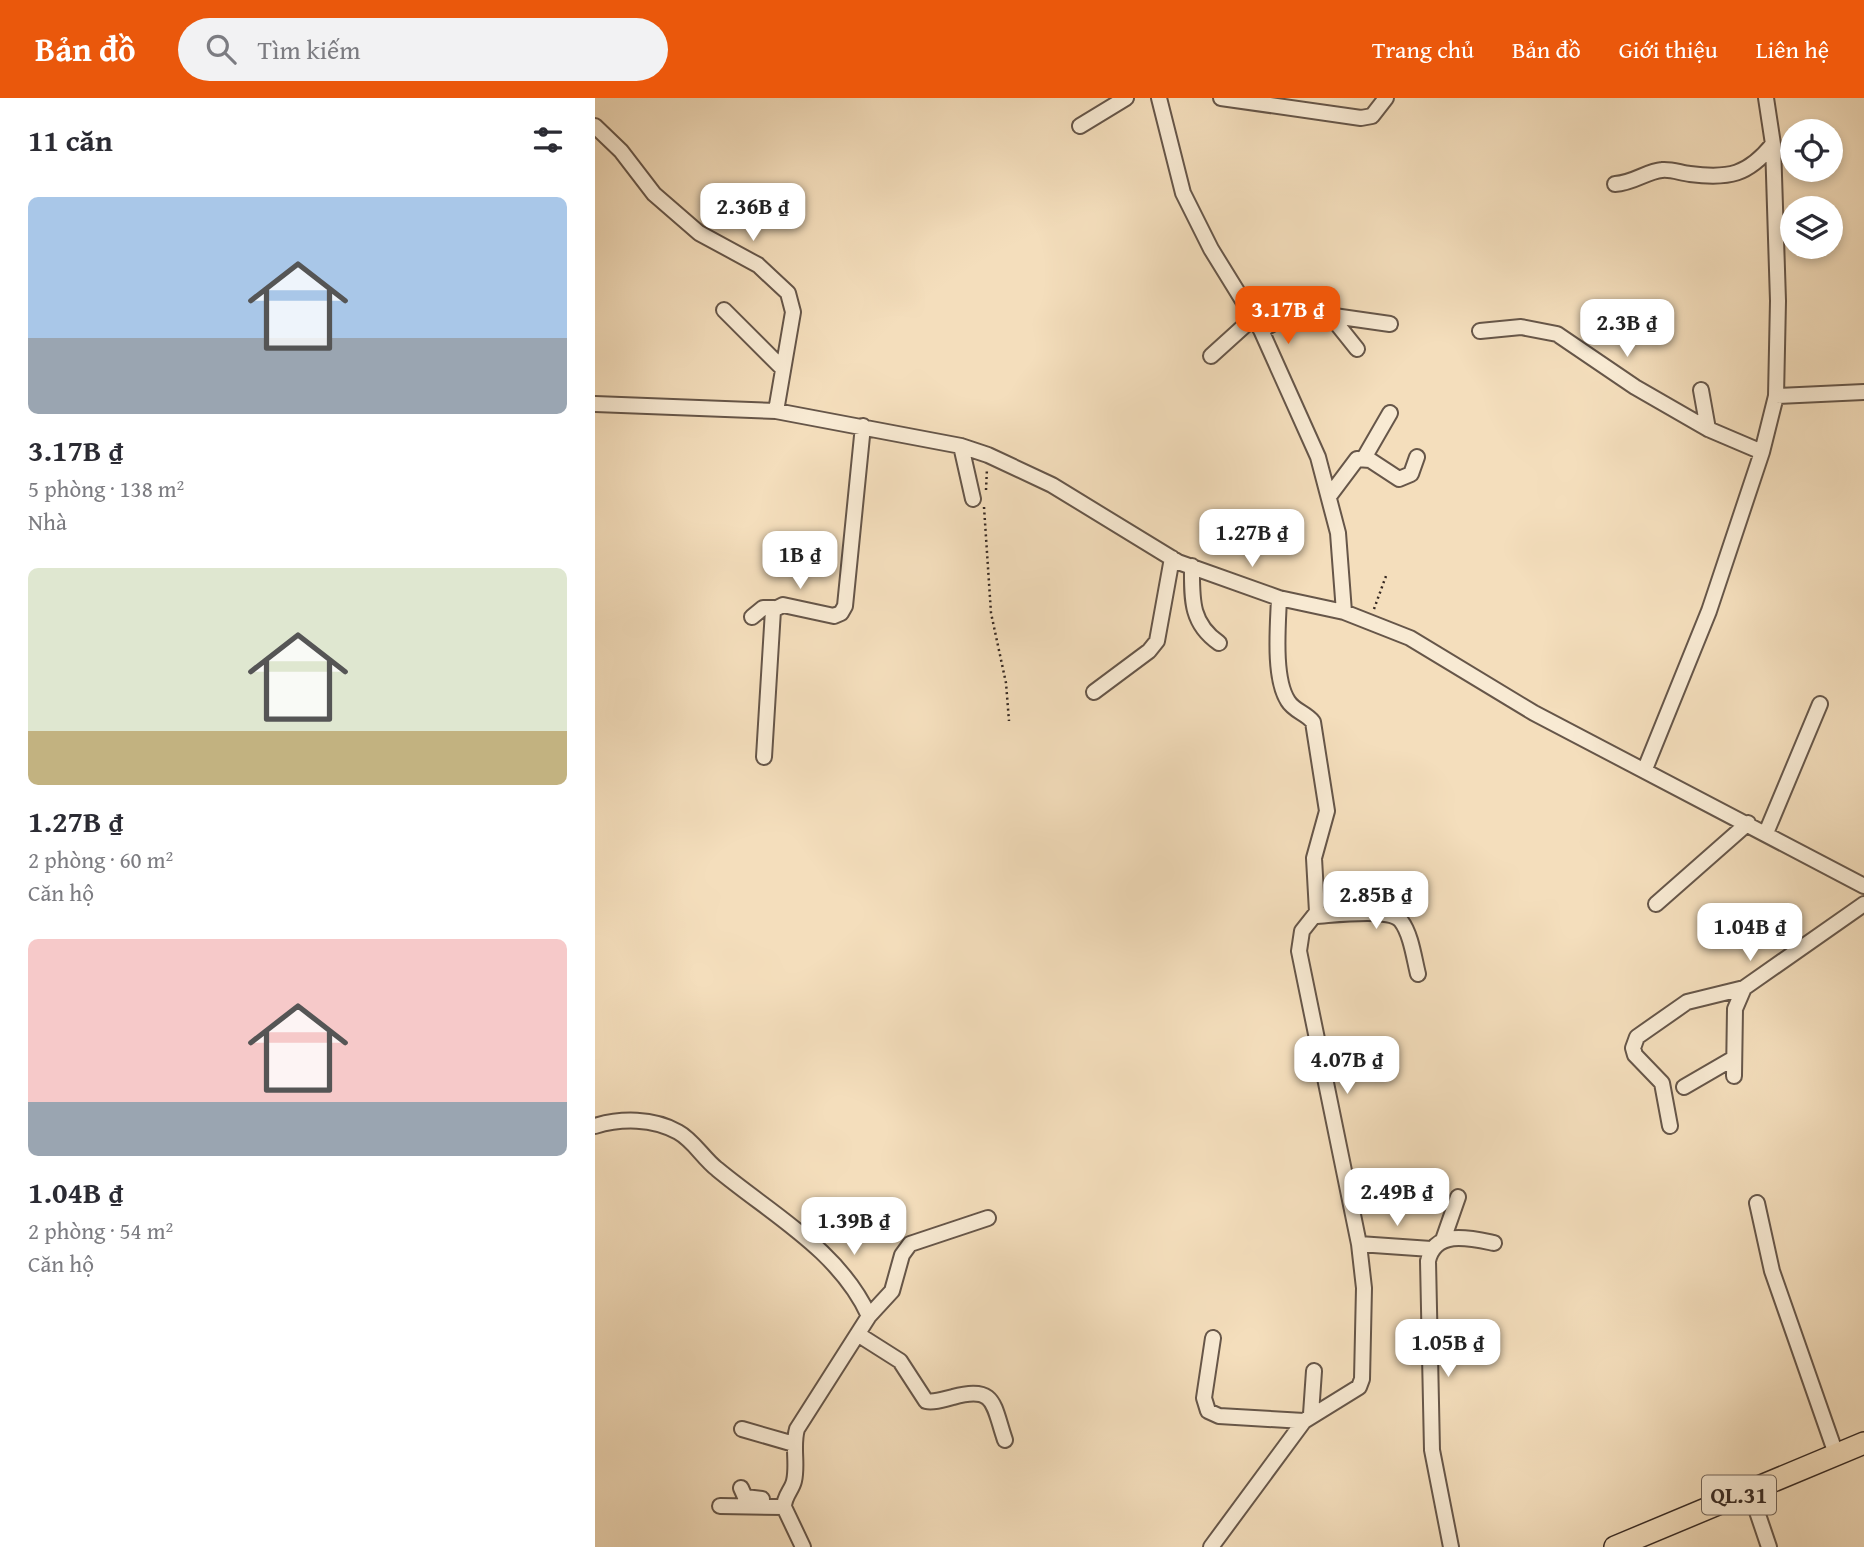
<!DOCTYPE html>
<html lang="vi">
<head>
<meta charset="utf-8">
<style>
	:root { --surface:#fff; --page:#f2f2f3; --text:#2b2b33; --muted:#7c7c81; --accent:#ea580c }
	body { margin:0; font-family:"Gentium Book Plus",serif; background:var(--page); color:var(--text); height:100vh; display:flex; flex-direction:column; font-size:26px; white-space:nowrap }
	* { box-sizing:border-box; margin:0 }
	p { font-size:23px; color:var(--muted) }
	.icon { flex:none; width:38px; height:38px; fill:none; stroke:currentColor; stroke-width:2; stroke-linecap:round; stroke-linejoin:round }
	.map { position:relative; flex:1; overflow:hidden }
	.sheet { display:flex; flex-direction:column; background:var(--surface); width:595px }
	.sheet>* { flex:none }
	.controls { position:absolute; left:1185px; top:21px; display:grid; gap:14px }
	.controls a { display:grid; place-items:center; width:63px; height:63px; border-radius:50%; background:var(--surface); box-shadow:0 4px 10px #0003; font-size:35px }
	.price { position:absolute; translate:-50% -60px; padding:0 16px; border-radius:14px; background:#fff; color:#222; font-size:23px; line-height:46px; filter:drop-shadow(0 2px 4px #0008) }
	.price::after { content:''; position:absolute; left:50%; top:42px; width:21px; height:16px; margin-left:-10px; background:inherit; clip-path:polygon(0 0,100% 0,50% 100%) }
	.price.selected { background:var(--accent); color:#fff }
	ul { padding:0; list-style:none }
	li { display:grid; align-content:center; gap:14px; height:371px; padding:0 28px }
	li span { display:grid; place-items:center; height:217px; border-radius:10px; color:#555 }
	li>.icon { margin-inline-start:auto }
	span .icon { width:126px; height:126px; fill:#fffc; stroke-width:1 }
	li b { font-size:30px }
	h2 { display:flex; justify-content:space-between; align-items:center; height:84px; padding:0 28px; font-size:30px }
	header { display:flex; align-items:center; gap:42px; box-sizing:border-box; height:98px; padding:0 35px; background:var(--accent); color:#fff }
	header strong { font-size:33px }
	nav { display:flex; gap:38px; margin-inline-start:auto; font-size:24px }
	.search { width:490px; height:63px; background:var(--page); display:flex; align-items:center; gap:18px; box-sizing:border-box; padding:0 24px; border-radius:38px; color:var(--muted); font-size:26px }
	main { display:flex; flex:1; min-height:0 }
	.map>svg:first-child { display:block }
</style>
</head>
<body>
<header>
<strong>Bản đồ</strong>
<div class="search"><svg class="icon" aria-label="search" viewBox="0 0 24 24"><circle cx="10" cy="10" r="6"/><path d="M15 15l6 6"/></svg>Tìm kiếm</div>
<nav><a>Trang chủ</a><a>Bản đồ</a><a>Giới thiệu</a><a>Liên hệ</a></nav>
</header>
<main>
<section class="sheet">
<h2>11 căn<svg class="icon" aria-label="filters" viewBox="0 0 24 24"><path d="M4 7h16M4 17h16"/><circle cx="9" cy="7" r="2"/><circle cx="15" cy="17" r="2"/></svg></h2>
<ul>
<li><span style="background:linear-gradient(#a9c7e8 65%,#9aa5b1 0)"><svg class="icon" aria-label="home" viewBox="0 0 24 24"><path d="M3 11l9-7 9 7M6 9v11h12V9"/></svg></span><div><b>3.17B ₫</b><p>5 phòng · 138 m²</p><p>Nhà</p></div></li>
<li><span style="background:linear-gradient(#dfe7d0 75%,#c2b280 0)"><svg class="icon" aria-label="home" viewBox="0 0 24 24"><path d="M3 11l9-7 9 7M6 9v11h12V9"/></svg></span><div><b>1.27B ₫</b><p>2 phòng · 60 m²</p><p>Căn hộ</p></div></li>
<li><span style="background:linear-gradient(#f6c9c9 75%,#9aa5b1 0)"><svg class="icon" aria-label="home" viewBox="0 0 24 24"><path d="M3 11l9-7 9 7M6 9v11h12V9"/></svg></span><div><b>1.04B ₫</b><p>2 phòng · 54 m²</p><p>Căn hộ</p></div></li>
</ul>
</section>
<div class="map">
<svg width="1269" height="1449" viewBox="0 0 1269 1449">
	<rect width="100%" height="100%" fill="#f4debc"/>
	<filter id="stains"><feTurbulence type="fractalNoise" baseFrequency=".00286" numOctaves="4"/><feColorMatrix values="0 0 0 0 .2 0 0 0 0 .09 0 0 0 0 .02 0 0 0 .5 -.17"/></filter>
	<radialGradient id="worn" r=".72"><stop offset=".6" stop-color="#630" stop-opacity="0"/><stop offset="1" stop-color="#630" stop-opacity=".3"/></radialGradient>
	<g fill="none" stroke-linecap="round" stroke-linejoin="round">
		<defs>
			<path id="minor" d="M 564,0 L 588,95 L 616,151 L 666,232 L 723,359 L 743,435 L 749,514
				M 626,0 L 766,20 L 777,18 L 791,0
				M 0,28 L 26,53 L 59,96 L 104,135 L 163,167 L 193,195 L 198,214 L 181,313
				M 485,28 L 531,0
				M 1020,86 C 1039,85 1052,73 1067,72 C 1076,71 1086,75 1095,76 C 1134,81 1153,77 1178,46
				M 129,212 L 187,270
				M 734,216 L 762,251
				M 666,232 L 692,218 L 711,214 L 795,226
				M 885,233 L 926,229 L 962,236 L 1040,289 L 1113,331 L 1167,354
				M 616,258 L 658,220
				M 1106,292 L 1113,331
				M 1181,298 L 1269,294
				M 0,306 L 181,313 L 366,348 L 393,357 L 457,387 L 583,464 L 684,500 L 749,514 L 815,540 L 939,615 L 1269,788
				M 366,348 L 378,401
				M 769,360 L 795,315
				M 735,397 L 762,361 L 775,362 L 804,381 L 816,376 L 822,359
				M 597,468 C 597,500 595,525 624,545
				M 157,519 L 168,510 L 179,510
				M 499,594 L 554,553 L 562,543 L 577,460
				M 169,659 L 178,512 L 188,507 L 239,518 L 246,515 L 250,508 L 268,328
				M 1050,671 L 1114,513 L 1167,354 L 1181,298 L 1183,203 L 1178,46 L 1171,0
				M 1171,735 L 1225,606
				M 1061,806 L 1153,725
				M 720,818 C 739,817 795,809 806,823 C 816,836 819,860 823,876
				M 1139,978 L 1140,911 L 1149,890 L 1269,806
				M 1089,989 L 1139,960
				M 0,1028 C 26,1020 58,1020 83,1034 C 98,1042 108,1060 122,1071 C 176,1116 244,1152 274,1218 L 202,1331 C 197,1348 203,1366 199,1383 C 197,1392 189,1398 189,1409 L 208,1449
				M 1075,1028 L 1067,985 L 1040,957 L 1038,950 L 1042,939 L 1092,904 L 1149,890
				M 1162,1105 L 1177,1173 L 1241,1356
				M 848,1142 L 863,1099
				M 764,1146 L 836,1151
				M 274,1218 L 297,1193 L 307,1157 L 315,1146 L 393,1120
				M 264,1237 L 305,1263 L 331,1303 C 340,1305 349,1301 358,1299 C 401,1287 398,1307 410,1342
				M 618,1240 L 609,1300 L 613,1313 L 624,1318 L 709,1323
				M 716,1316 L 719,1273
				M 147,1331 L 199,1346
				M 146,1390 L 150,1399 L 167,1401
				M 1155,1393 L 1174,1449
				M 125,1408 L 189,1409
				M 616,1449 L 709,1323 L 764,1289 L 767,1281 L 769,1190 L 764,1146 L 704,853 L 707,833 L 722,814 L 719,760 L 732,713 L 718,624 C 711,615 699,613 693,603 C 678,580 683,527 684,500
				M 856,1449 L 837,1352 L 833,1163 C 840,1131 875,1140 899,1145"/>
			<path id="highway" d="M 1020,1449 L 1269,1345"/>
		</defs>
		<use href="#minor" stroke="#665649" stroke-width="18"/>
		<use href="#highway" stroke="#362923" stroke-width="24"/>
		<path stroke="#362923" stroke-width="2.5" stroke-dasharray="2 3.5" stroke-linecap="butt" d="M 391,392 L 392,370
			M 389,409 L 396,515 L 411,585 L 414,623
			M 779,511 L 791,478"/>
		<use href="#minor" stroke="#f8ead3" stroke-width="14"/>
		<use href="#highway" stroke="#f4debc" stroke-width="21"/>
	</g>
	<g text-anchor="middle" stroke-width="6" stroke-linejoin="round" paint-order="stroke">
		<rect fill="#f8ead3" stroke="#706358" stroke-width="2" x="1107" y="1377.5" width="74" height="39" rx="5"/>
		<g font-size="23" font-weight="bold" fill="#362923">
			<text x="1144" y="1405">QL.31</text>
		</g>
	</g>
	<rect width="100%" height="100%" filter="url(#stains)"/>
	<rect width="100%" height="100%" fill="url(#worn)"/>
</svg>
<div class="controls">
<a><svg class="icon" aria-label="locate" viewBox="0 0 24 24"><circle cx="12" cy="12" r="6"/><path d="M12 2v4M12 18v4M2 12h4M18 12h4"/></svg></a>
<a><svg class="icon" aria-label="layers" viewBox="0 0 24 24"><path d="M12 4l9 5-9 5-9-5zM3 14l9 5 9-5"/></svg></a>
</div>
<b class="price" style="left:158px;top:145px">2.36B ₫</b>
<b class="price selected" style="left:693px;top:248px">3.17B ₫</b>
<b class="price" style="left:1032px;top:261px">2.3B ₫</b>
<b class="price" style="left:657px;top:471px">1.27B ₫</b>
<b class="price" style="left:205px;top:493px">1B ₫</b>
<b class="price" style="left:781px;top:833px">2.85B ₫</b>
<b class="price" style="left:1155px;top:865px">1.04B ₫</b>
<b class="price" style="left:752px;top:998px">4.07B ₫</b>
<b class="price" style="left:802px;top:1130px">2.49B ₫</b>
<b class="price" style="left:259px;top:1159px">1.39B ₫</b>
<b class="price" style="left:853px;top:1281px">1.05B ₫</b>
</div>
</main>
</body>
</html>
